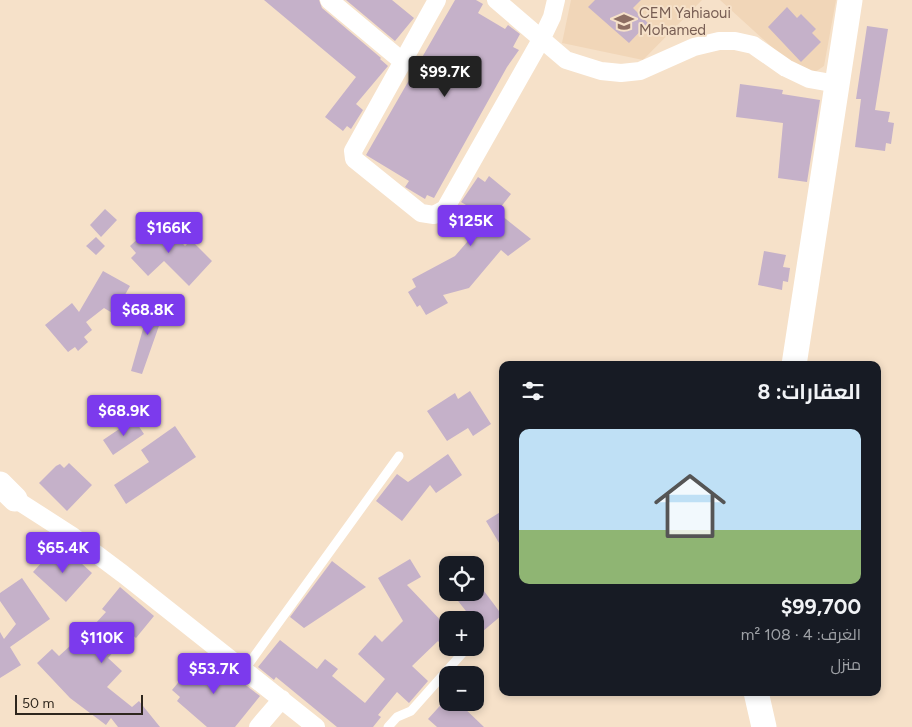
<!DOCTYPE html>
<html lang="ar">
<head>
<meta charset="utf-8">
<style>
	:root { --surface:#171b24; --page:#242831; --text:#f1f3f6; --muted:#9ea1a6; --accent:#7c3aed }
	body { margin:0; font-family:Figtree,Cairo,sans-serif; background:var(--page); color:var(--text); direction:rtl; height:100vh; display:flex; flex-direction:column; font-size:19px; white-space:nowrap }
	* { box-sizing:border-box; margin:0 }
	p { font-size:16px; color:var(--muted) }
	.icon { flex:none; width:28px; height:28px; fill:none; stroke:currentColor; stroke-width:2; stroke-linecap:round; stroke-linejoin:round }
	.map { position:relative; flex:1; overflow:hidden; direction:ltr }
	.side { position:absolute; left:499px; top:361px; width:382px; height:335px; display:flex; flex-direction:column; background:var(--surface); border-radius:10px; box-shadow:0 2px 8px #0003; direction:rtl }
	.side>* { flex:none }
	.buttons { position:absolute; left:439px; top:556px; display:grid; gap:10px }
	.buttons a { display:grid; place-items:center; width:45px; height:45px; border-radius:10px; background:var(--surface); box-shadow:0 2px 8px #0003; font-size:25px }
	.scale { position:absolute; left:15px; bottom:12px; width:128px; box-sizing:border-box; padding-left:5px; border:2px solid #2e261d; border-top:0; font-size:14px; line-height:18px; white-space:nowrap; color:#2e261d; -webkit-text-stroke:4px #f6e1c9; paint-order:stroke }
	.price { position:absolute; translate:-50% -42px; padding:0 11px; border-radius:5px; background:var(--accent); color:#fff; font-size:16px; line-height:32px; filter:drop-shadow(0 1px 2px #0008) }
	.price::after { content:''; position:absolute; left:50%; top:30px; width:15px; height:11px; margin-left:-8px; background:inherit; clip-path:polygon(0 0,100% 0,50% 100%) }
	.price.current { background:#222; color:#fff }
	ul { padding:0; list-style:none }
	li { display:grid; align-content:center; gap:10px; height:265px; padding:0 20px }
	li span { display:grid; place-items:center; height:155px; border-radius:10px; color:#555 }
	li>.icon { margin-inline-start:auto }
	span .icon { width:90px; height:90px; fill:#fffc; stroke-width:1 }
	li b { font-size:21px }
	h2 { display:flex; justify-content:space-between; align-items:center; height:60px; padding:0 20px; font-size:21px }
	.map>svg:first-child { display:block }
</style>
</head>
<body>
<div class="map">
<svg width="912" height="727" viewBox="0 0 912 727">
	<rect width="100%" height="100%" fill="#f6e1c9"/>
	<path fill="#f1d6b8" d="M 571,0 L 702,0 L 643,60 L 562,43 Z
		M 720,0 L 836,0 L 824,66 L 815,72 L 785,59 Z"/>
	<path fill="#c5b1c9" d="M 264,0 L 319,0 L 322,8 L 381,58 L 380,59 L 388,66 L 356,104 L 363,110 L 351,129 L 347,126 L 343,131 L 325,117 L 356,77 Z
		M 346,0 L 392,0 L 414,18 L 395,41 Z
		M 455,0 L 476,0 L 483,4 L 478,13 L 505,29 L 508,25 L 520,34 L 513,47 L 519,50 L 507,67 L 434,198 L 427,195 L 425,199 L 405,187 L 409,181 L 366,155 Z
		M 595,0 L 641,0 L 633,8 L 648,23 L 629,43 L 588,7 Z
		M 787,7 L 797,18 L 801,14 L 816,29 L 812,33 L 821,42 L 801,62 L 768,27 Z
		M 867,26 L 888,29 L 875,110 L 890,112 L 888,122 L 894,123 L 891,144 L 886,143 L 885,151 L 855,147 L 861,99 L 856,99 Z
		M 740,84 L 783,90 L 782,94 L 820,100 L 807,182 L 778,178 L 783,123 L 736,117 Z
		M 489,176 L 511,194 L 497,212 L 531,239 L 508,256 L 501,250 L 469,288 L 443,295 L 448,303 L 426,315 L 420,305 L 417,307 L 408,292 L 416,287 L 412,279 L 455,256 L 474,234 L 462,224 L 465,221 L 457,215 L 466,205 L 461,202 L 478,177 L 485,182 Z
		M 105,209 L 117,220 L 101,237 L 90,225 Z
		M 159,219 L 185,246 L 191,240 L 212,261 L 189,286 L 164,261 L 148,276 L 131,258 L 136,253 L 130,246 Z
		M 96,237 L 105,246 L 96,255 L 86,246 Z
		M 764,251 L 786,255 L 783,267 L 790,268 L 788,282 L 783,281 L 782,290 L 758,285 Z
		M 103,271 L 130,286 L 114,314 L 104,308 L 86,322 L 92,330 L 84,337 L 88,342 L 78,351 L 75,347 L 68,352 L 45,325 L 72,303 L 79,312 Z
		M 151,301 L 166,306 L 142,374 L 131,371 Z
		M 470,391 L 491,424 L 473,436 L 468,428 L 447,441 L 427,411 L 455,393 L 458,399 Z
		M 134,419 L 144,434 L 113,455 L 103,440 Z
		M 175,426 L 196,457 L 126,504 L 114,485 L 149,462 L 141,450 Z
		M 448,454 L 462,475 L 436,493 L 430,485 L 402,521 L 376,501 L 397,474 L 408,482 Z
		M 69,463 L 92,485 L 67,511 L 39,483 L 56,466 L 60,464 L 64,468 Z
		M 502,511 L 502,548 L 486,521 Z
		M 52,551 L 61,558 L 68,551 L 92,573 L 66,602 L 33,572 Z
		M 410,559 L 421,577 L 407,585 L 448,628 L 448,652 L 438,641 L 412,666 L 428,681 L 409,703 L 397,692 L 378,715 L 381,717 L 373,727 L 337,727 L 276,677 L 274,680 L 258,667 L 280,640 L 317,669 L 325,659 L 338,669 L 332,676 L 365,703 L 385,679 L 358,654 L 375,635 L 382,642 L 403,621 L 378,578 Z
		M 332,561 L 366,587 L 304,628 L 290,617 Z
		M 22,578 L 50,619 L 10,647 L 21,665 L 0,678 L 0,632 L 4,639 L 16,624 L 0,601 L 0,593 Z
		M 475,579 L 502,615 L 482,632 L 475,620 L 473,620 L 451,592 L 475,592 Z
		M 120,587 L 154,616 L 136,638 L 130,633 L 108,658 L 122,671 L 107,687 L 132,707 L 139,701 L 160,727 L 118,727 L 111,718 L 106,725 L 70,698 L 37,663 L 52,649 L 59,656 L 70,646 L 72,649 L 106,612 L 102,609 Z
		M 202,654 L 232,679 L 234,676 L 260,696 L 235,727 L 207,727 L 177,701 L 180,697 L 172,690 Z
		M 447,698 L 448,702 L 456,706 L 460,704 L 484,727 L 437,727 L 428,719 Z"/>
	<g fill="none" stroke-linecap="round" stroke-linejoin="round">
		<path stroke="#fff" stroke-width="9" d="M 245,669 L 399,456
			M 388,727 L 397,717 L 411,711 L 467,648"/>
		<path stroke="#fff" stroke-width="18" d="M 329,0 L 402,61
			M 437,0 L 353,151 L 354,159 L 421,213 L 434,215 L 445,209 L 542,38 L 552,17 L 556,0
			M 496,0 L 566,60 L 601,71 L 621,73 L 640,71 L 694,47 L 719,41 L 735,41 L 753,45 L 786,68 L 809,79 L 837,84
			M 15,499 L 71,535 L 123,574 L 316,727
			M 258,727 L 282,699"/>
		<path stroke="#fff" stroke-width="25" d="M 794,365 L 850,0
			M 0,484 L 15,499
			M 756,692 L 764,727"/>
	</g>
	<defs>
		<symbol id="university-bare" viewBox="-9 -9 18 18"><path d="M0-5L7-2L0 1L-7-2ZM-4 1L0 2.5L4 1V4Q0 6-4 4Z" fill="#8d6e63" stroke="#f6e1c9" stroke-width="2.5" paint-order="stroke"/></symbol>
	</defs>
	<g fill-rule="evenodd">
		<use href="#university-bare" x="610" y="8" width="28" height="28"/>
	</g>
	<g text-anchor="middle" stroke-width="4" stroke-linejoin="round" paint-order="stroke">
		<g font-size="15" fill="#785e54" stroke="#f6e1c9" text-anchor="start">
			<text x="639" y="18">CEM Yahiaoui<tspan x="639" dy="17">Mohamed</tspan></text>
		</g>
	</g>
</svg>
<div class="buttons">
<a><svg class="icon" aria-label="locate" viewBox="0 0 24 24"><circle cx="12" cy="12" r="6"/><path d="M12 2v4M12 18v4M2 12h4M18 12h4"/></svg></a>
<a>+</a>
<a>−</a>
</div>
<div class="scale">50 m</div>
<b class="price current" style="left:445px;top:98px">$99.7K</b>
<b class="price" style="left:471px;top:247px">$125K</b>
<b class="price" style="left:169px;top:254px">$166K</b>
<b class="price" style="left:148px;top:336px">$68.8K</b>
<b class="price" style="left:124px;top:437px">$68.9K</b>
<b class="price" style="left:63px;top:574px">$65.4K</b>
<b class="price" style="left:102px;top:664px">$110K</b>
<b class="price" style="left:214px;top:695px">$53.7K</b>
<section class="side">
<h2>العقارات: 8<svg class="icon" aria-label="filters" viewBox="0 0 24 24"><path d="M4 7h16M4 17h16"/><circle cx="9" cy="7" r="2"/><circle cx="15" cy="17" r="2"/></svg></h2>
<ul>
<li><span style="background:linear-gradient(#bfe0f5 65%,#8fb573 0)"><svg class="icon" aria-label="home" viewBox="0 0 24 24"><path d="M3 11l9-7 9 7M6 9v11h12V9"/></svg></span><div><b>$99,700</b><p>الغرف: 4 · 108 m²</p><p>منزل</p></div></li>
</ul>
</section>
</div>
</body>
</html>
